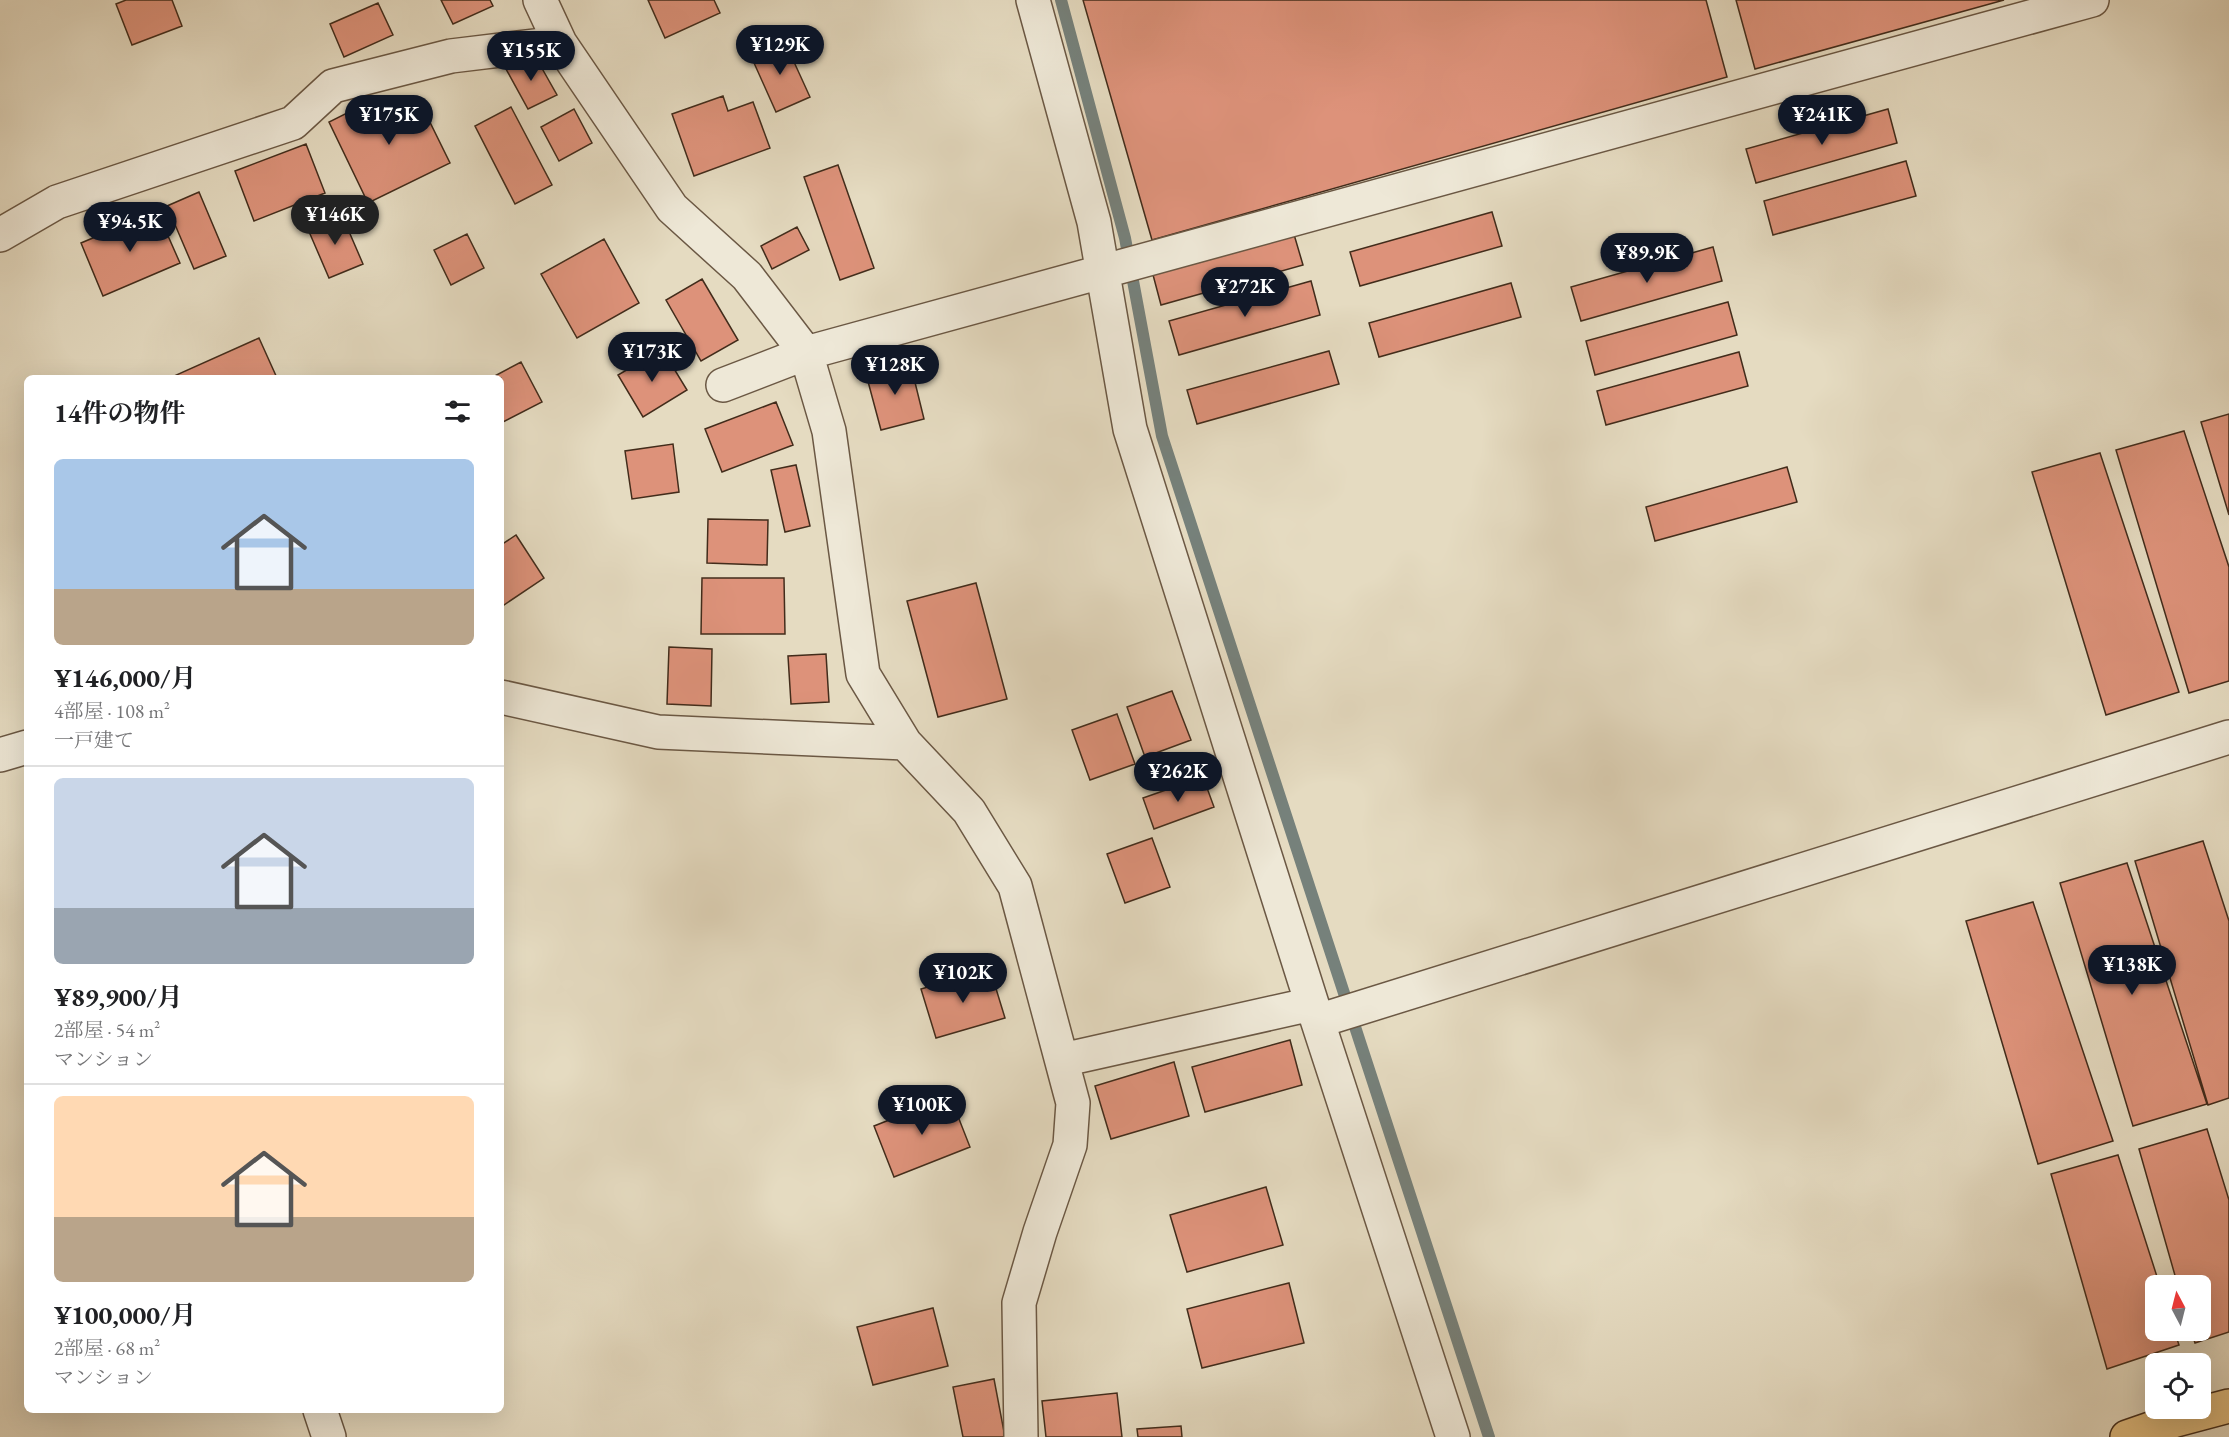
<!DOCTYPE html>
<html lang="ja">
<head>
<meta charset="utf-8">
<style>
	:root { --surface:#fff; --page:#f6f6f6; --text:#202124; --muted:#757577; --line:#e0e0e0; --accent:#111827 }
	body { margin:0; font-family:"EB Garamond","Noto Serif JP",serif; background:var(--page); color:var(--text); height:100vh; display:flex; flex-direction:column; font-size:22px; white-space:nowrap }
	* { box-sizing:border-box; margin:0 }
	p { font-size:20px; color:var(--muted) }
	.icon { flex:none; width:33px; height:33px; fill:none; stroke:currentColor; stroke-width:2; stroke-linecap:round; stroke-linejoin:round }
	.map { position:relative; flex:1; overflow:hidden }
	.sheet { position:absolute; left:24px; top:375px; width:480px; height:1038px; display:flex; flex-direction:column; background:var(--surface); border-radius:9px; box-shadow:0 6px 24px #0002 }
	.sheet>* { flex:none }
	.needle { width:39px; rotate:353deg }
	.buttons { position:absolute; left:2145px; top:1275px; display:grid; gap:12px }
	.buttons a { display:grid; place-items:center; width:66px; height:66px; border-radius:9px; background:var(--surface); box-shadow:0 6px 24px #0002; font-size:30px }
	.price { position:absolute; translate:-50% -51px; padding:0 14px; border-radius:21px; background:var(--accent); color:#fff; font-size:20px; line-height:39px; filter:drop-shadow(0 2px 3px #0008) }
	.price::after { content:''; position:absolute; left:50%; top:36px; width:18px; height:14px; margin-left:-9px; background:inherit; clip-path:polygon(0 0,100% 0,50% 100%) }
	.price.on { background:#222; color:#fff }
	ul { padding:0; list-style:none }
	li { display:grid; align-content:center; gap:12px; height:318px; padding:0 30px }
	li+li { border-top:2px solid var(--line) }
	li span { display:grid; place-items:center; height:186px; border-radius:9px; color:#555 }
	li>.icon { margin-inline-start:auto }
	span .icon { width:108px; height:108px; fill:#fffc; stroke-width:1 }
	li b { font-size:26px }
	h2 { display:flex; justify-content:space-between; align-items:center; height:72px; padding:0 30px; font-size:26px }
	.map>svg:first-child { display:block }
</style>
</head>
<body>
<div class="map">
<svg width="2229" height="1437" viewBox="0 0 2229 1437">
	<rect width="100%" height="100%" fill="#e5dbc1"/>
	<filter id="stains"><feTurbulence type="fractalNoise" baseFrequency=".00333" numOctaves="4"/><feColorMatrix values="0 0 0 0 .2 0 0 0 0 .09 0 0 0 0 .02 0 0 0 .5 -.17"/></filter>
	<radialGradient id="worn" r=".72"><stop offset=".6" stop-color="#630" stop-opacity="0"/><stop offset="1" stop-color="#630" stop-opacity=".3"/></radialGradient>
	<g fill="none" stroke-linecap="round" stroke-linejoin="round">
		<path stroke="#76817b" stroke-width="12" d="M 1061,0 L 1125,238 L 1162,436 L 1489,1437"/>
	</g>
	<path fill="#dd927a" stroke="#422c1b" stroke-width="1.5" d="M 126,0 L 172,0 L 182,26 L 132,45 L 116,4 Z
		M 441,0 L 490,0 L 493,6 L 453,24 Z
		M 648,0 L 714,0 L 720,13 L 665,38 Z
		M 1083,0 L 1706,0 L 1727,77 L 1152,240 Z
		M 1736,0 L 2004,0 L 1755,69 Z
		M 378,3 L 393,35 L 344,57 L 330,24 Z
		M 784,40 L 810,97 L 776,112 L 750,54 Z
		M 535,56 L 557,95 L 528,109 L 506,69 Z
		M 723,96 L 728,111 L 753,102 L 770,148 L 694,176 L 672,114 Z
		M 377,98 L 385,114 L 418,98 L 450,163 L 368,203 L 329,122 Z
		M 511,107 L 552,185 L 515,204 L 475,126 Z
		M 574,109 L 592,143 L 559,161 L 541,127 Z
		M 1888,109 L 1897,143 L 1756,183 L 1746,149 Z
		M 306,144 L 325,193 L 254,221 L 235,171 Z
		M 1906,161 L 1916,196 L 1773,235 L 1764,201 Z
		M 838,165 L 874,268 L 840,280 L 804,177 Z
		M 199,192 L 226,256 L 194,269 L 167,206 Z
		M 157,211 L 180,263 L 103,296 L 81,243 Z
		M 1492,212 L 1502,246 L 1360,286 L 1350,252 Z
		M 341,213 L 363,264 L 329,278 L 307,227 Z
		M 797,227 L 809,250 L 772,269 L 761,246 Z
		M 1293,231 L 1303,265 L 1161,305 L 1152,271 Z
		M 467,234 L 484,268 L 451,285 L 434,250 Z
		M 604,239 L 639,303 L 577,338 L 541,274 Z
		M 1713,247 L 1722,281 L 1581,321 L 1571,287 Z
		M 702,279 L 738,340 L 701,361 L 666,300 Z
		M 1311,281 L 1320,315 L 1179,355 L 1169,321 Z
		M 1511,283 L 1521,317 L 1379,357 L 1369,323 Z
		M 1728,302 L 1737,335 L 1595,375 L 1586,341 Z
		M 259,338 L 277,378 L 175,378 L 174,376 Z
		M 662,349 L 687,390 L 643,417 L 618,375 Z
		M 1329,351 L 1339,384 L 1197,424 L 1187,390 Z
		M 1739,352 L 1748,386 L 1606,425 L 1597,391 Z
		M 521,362 L 542,402 L 503,422 L 501,418 L 501,378 L 491,378 Z
		M 910,362 L 924,419 L 881,430 L 866,374 Z
		M 776,402 L 793,445 L 722,472 L 705,429 Z
		M 2229,414 L 2229,515 L 2201,422 Z
		M 2184,431 L 2229,567 L 2229,681 L 2189,693 L 2116,450 Z
		M 673,444 L 679,492 L 632,499 L 625,451 Z
		M 2100,453 L 2179,692 L 2106,715 L 2032,472 Z
		M 796,465 L 810,526 L 785,532 L 771,470 Z
		M 1787,467 L 1797,502 L 1655,541 L 1646,507 Z
		M 708,519 L 768,520 L 767,565 L 707,563 Z
		M 516,535 L 544,578 L 501,607 L 501,545 Z
		M 702,578 L 784,578 L 785,634 L 701,634 Z
		M 976,583 L 1007,699 L 938,717 L 907,601 Z
		M 669,647 L 712,649 L 711,706 L 667,704 Z
		M 826,654 L 829,702 L 791,704 L 788,656 Z
		M 1172,691 L 1191,740 L 1145,757 L 1127,707 Z
		M 1117,714 L 1135,764 L 1090,780 L 1072,730 Z
		M 1203,777 L 1214,807 L 1154,829 L 1143,798 Z
		M 1152,838 L 1170,887 L 1125,903 L 1107,854 Z
		M 2203,841 L 2229,921 L 2229,1098 L 2208,1105 L 2135,861 Z
		M 2127,863 L 2207,1104 L 2133,1126 L 2060,883 Z
		M 2033,902 L 2113,1141 L 2038,1164 L 1966,921 Z
		M 990,969 L 1005,1018 L 936,1038 L 921,989 Z
		M 1290,1040 L 1302,1085 L 1205,1112 L 1192,1067 Z
		M 1174,1062 L 1189,1116 L 1111,1139 L 1095,1086 Z
		M 950,1096 L 970,1147 L 894,1177 L 874,1126 Z
		M 2207,1129 L 2229,1200 L 2229,1332 L 2195,1343 L 2191,1330 L 2200,1330 L 2200,1286 L 2178,1286 L 2139,1149 Z
		M 2118,1155 L 2160,1286 L 2156,1286 L 2156,1330 L 2174,1330 L 2179,1345 L 2107,1369 L 2051,1174 Z
		M 1266,1187 L 1283,1245 L 1187,1272 L 1170,1215 Z
		M 1289,1283 L 1304,1343 L 1202,1368 L 1187,1309 Z
		M 933,1308 L 948,1366 L 873,1385 L 857,1327 Z
		M 994,1379 L 1005,1437 L 963,1437 L 953,1387 Z
		M 1117,1393 L 1122,1437 L 1046,1437 L 1042,1401 Z
		M 1181,1426 L 1182,1437 L 1138,1437 L 1137,1429 Z"/>
	<g fill="none" stroke-linecap="round" stroke-linejoin="round">
		<defs>
			<path id="minor" d="M 540,0 L 560,43 L 672,208 L 747,276 L 806,353 L 829,431 L 863,674 L 905,743 L 969,811 L 1015,886 L 1073,1103 L 1070,1145 L 1040,1232 L 1019,1303 L 1021,1437
				M 1033,0 L 1094,222 L 1130,429 L 1312,1004 L 1453,1437
				M 0,235 L 57,202 L 293,123 L 333,86 L 451,56 L 560,43
				M 723,385 L 806,353 L 2092,0
				M 501,697 L 658,732 L 905,743
				M 0,755 L 27,747
				M 1318,1021 L 2229,737
				M 1062,1060 L 1312,1004
				M 320,1410 L 329,1437"/>
			<path id="major" d="M 2127,1437 L 2176,1420 L 2229,1406"/>
		</defs>
		<use href="#minor" stroke="#6b5844" stroke-width="36"/>
		<use href="#major" stroke="#422c1b" stroke-width="36"/>
		<use href="#minor" stroke="#eee8d7" stroke-width="33"/>
		<use href="#major" stroke="#e2be80" stroke-width="33"/>
	</g>
	<rect width="100%" height="100%" filter="url(#stains)"/>
	<rect width="100%" height="100%" fill="url(#worn)"/>
</svg>
<div class="buttons">
<a><svg class="needle" viewBox="-14 -14 28 28"><path d="M0-13l5 13h-10z" fill="#e53935"/><path d="M0 13l5-13h-10z" fill="#757577"/></svg></a>
<a><svg class="icon" aria-label="locate" viewBox="0 0 24 24"><circle cx="12" cy="12" r="6"/><path d="M12 2v4M12 18v4M2 12h4M18 12h4"/></svg></a>
</div>
<b class="price" style="left:780px;top:76px">¥129K</b>
<b class="price" style="left:531px;top:82px">¥155K</b>
<b class="price" style="left:389px;top:146px">¥175K</b>
<b class="price" style="left:1822px;top:146px">¥241K</b>
<b class="price on" style="left:335px;top:246px">¥146K</b>
<b class="price" style="left:130px;top:253px">¥94.5K</b>
<b class="price" style="left:1647px;top:284px">¥89.9K</b>
<b class="price" style="left:1245px;top:318px">¥272K</b>
<b class="price" style="left:652px;top:383px">¥173K</b>
<b class="price" style="left:895px;top:396px">¥128K</b>
<b class="price" style="left:1178px;top:803px">¥262K</b>
<b class="price" style="left:2132px;top:996px">¥138K</b>
<b class="price" style="left:963px;top:1004px">¥102K</b>
<b class="price" style="left:922px;top:1136px">¥100K</b>
<section class="sheet">
<h2>14件の物件<svg class="icon" aria-label="filters" viewBox="0 0 24 24"><path d="M4 7h16M4 17h16"/><circle cx="9" cy="7" r="2"/><circle cx="15" cy="17" r="2"/></svg></h2>
<ul>
<li><span style="background:linear-gradient(#a9c7e8 70%,#b9a48a 0)"><svg class="icon" aria-label="home" viewBox="0 0 24 24"><path d="M3 11l9-7 9 7M6 9v11h12V9"/></svg></span><div><b>¥146,000/月</b><p>4部屋 · 108 m²</p><p>一戸建て</p></div></li>
<li><span style="background:linear-gradient(#c9d6e8 70%,#9aa5b1 0)"><svg class="icon" aria-label="home" viewBox="0 0 24 24"><path d="M3 11l9-7 9 7M6 9v11h12V9"/></svg></span><div><b>¥89,900/月</b><p>2部屋 · 54 m²</p><p>マンション</p></div></li>
<li><span style="background:linear-gradient(#ffd9b3 65%,#b9a48a 0)"><svg class="icon" aria-label="home" viewBox="0 0 24 24"><path d="M3 11l9-7 9 7M6 9v11h12V9"/></svg></span><div><b>¥100,000/月</b><p>2部屋 · 68 m²</p><p>マンション</p></div></li>
</ul>
</section>
</div>
</body>
</html>
